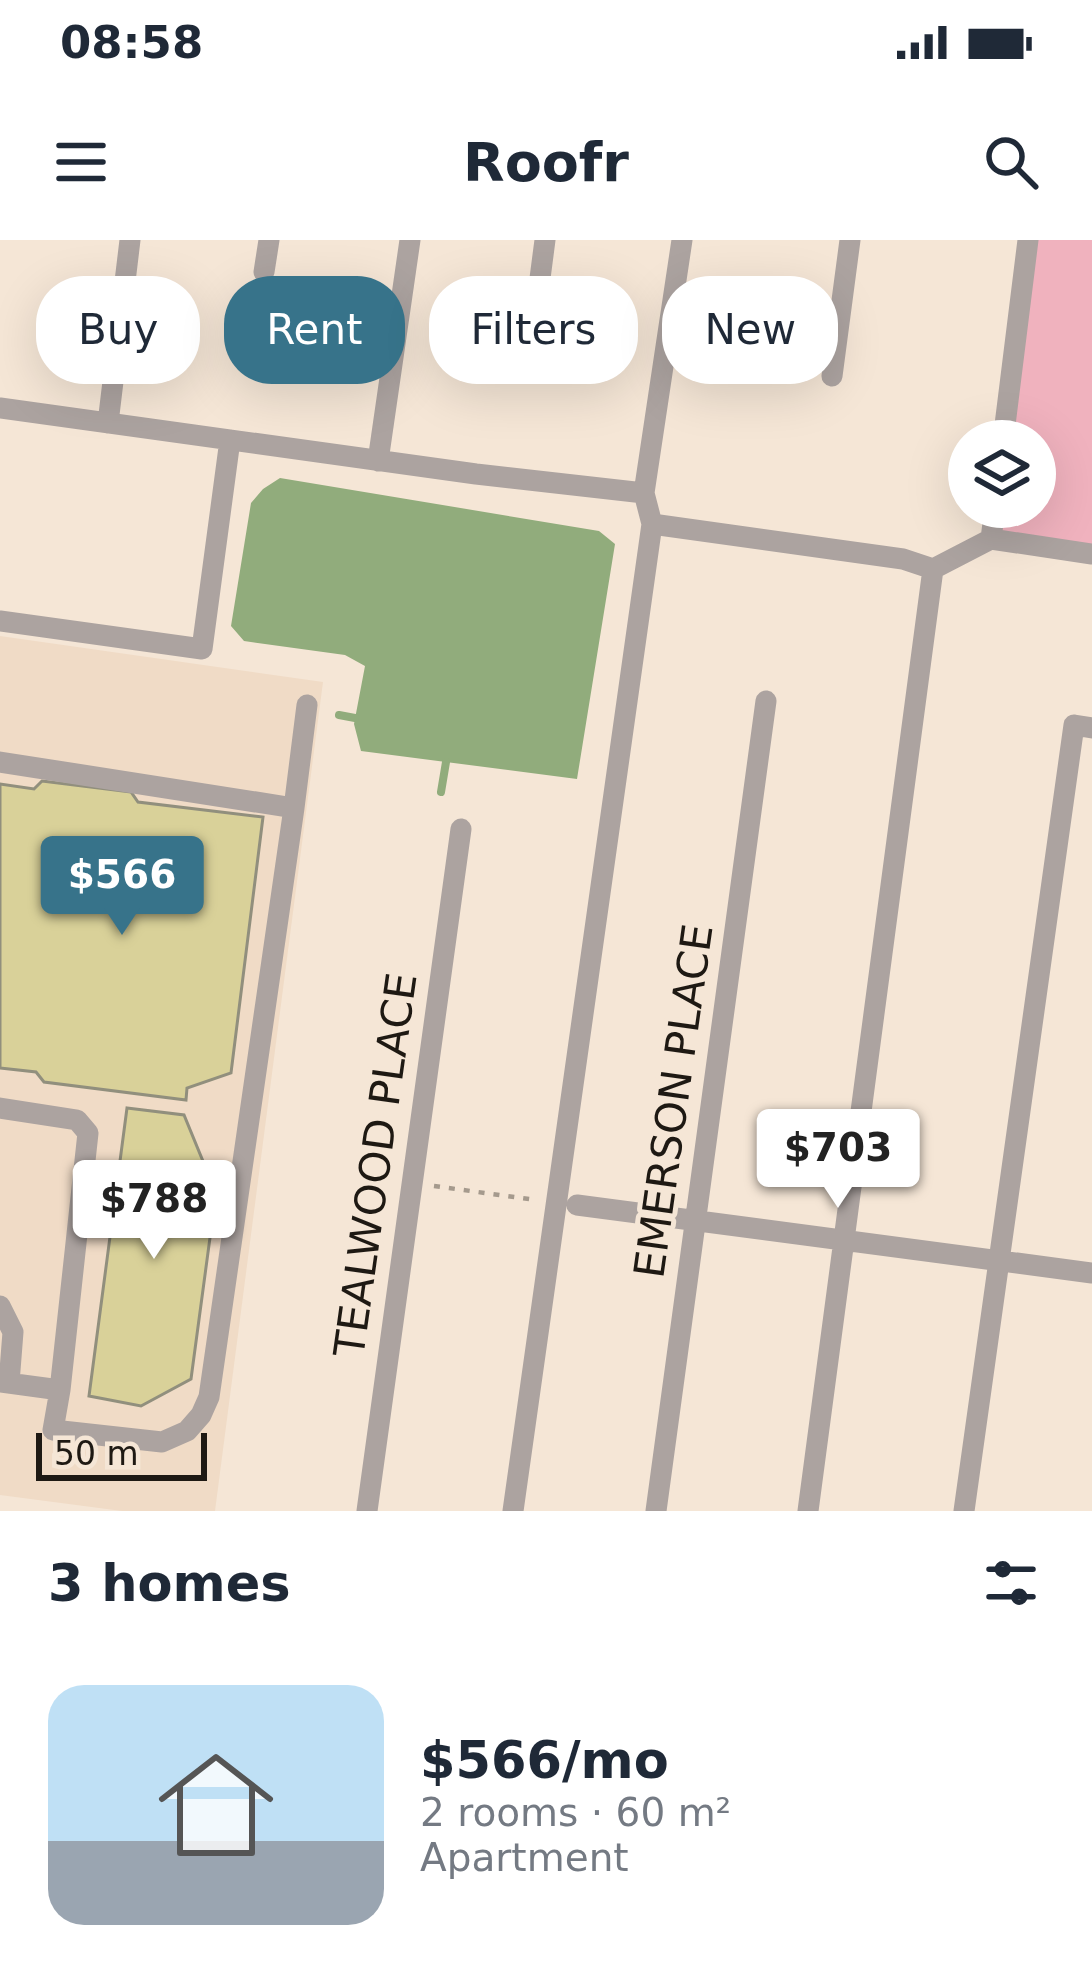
<!DOCTYPE html>
<html lang="en">
<head>
<meta charset="utf-8">
<style>
	:root { --surface:#fff; --page:#f2f2f3; --text:#1f2937; --muted:#747a83; --accent:#37738a }
	body { margin:0; font-family:"DejaVu Sans",sans-serif; background:var(--page); color:var(--text); height:100vh; display:flex; flex-direction:column; font-size:45px; white-space:nowrap }
	* { box-sizing:border-box; margin:0 }
	p { font-size:39px; color:var(--muted) }
	.icon { flex:none; width:66px; height:66px; fill:none; stroke:currentColor; stroke-width:2; stroke-linecap:round; stroke-linejoin:round }
	.map { position:relative; height:1271px; overflow:hidden }
	.drawer { display:flex; flex-direction:column; background:var(--surface); flex:1 }
	.drawer>* { flex:none }
	.banner { position:absolute; left:36px; top:36px; width:1020px; height:108px; display:flex; gap:24px }
	.controls { position:absolute; left:948px; top:180px; display:grid; gap:24px }
	.controls a { display:grid; place-items:center; width:108px; height:108px; border-radius:50%; background:var(--surface); box-shadow:0 12px 48px #0002; font-size:60px }
	.scale { position:absolute; left:36px; bottom:30px; width:171px; box-sizing:border-box; padding-left:12px; border:6px solid #1e1913; border-top:0; font-size:33px; line-height:42px; white-space:nowrap; color:#1e1913; -webkit-text-stroke:9px #f5e6d6; paint-order:stroke }
	.price { position:absolute; translate:-50% -102px; padding:0 27px; border-radius:12px; background:#fff; color:#222; font-size:39px; line-height:78px; filter:drop-shadow(0 3px 6px #0008) }
	.price::after { content:''; position:absolute; left:50%; top:72px; width:36px; height:27px; margin-left:-18px; background:inherit; clip-path:polygon(0 0,100% 0,50% 100%) }
	.price.current { background:var(--accent); color:#fff }
	ul { padding:0; list-style:none }
	li { display:flex; align-items:center; gap:36px; height:300px; padding:0 48px }
	li span { display:grid; place-items:center; flex:none; width:336px; height:240px; border-radius:36px; color:#555 }
	li>.icon { margin-inline-start:auto }
	span .icon { width:144px; height:144px; fill:#fffc; stroke-width:1 }
	li b { font-size:51px }
	h2 { display:flex; justify-content:space-between; align-items:center; height:144px; padding:0 48px; font-size:51px }
	.chip { padding:0 42px; border-radius:48px; background:var(--surface); box-shadow:0 12px 48px #0002; font-size:42px; line-height:108px }
	.chip.current { background:var(--accent); color:#fff }
	.status { display:flex; justify-content:space-between; align-items:center; height:84px; padding:0 60px; background:var(--surface); direction:ltr }
	.status svg { height:33px; fill:currentColor }
	header { display:flex; justify-content:space-between; align-items:center; height:156px; padding:0 48px; background:var(--surface); font-size:54px; font-weight:700 }
	.map>svg:first-child { display:block }
</style>
</head>
<body>
<div class="status"><b>08:58</b><svg viewBox="0 0 49 12"><path d="M0 12V9h3v3zM5 12V6h3v6zM10 12V3h3v9zM15 12V0h3v12zM26 1h20v11H26zM47 4h2v5h-2z"/></svg></div>
<header><svg class="icon" aria-label="menu" viewBox="0 0 24 24"><path d="M4 6h16M4 12h16M4 18h16"/></svg>Roofr<svg class="icon" aria-label="search" viewBox="0 0 24 24"><circle cx="10" cy="10" r="6"/><path d="M15 15l6 6"/></svg></header>
<div class="map">
<svg width="1092" height="1271" viewBox="0 0 1092 1271">
	<rect width="100%" height="100%" fill="#f5e6d6"/>
	<path fill="#f0dbc6" d="M 0,396 L 323,442 L 215,1271 L 122,1271 L 0,1255 Z"/>
	<path fill="#f0b2be" d="M 1028,0 L 1092,0 L 1092,314 L 991,299 L 995,267 L 1035,267 L 1035,201 L 1003,201 Z"/>
	<path fill="#91ac7c" d="M 280,238 L 599,291 L 615,304 L 577,539 L 361,511 L 354,484 L 365,426 L 345,415 L 244,401 L 231,386 L 251,263 L 263,249 Z"/>
	<g fill="none" stroke-linecap="round" stroke-linejoin="round">
		<path stroke="#91ac7c" stroke-width="8" d="M 339,475 L 355,478
			M 441,552 L 446,522"/>
	</g>
	<path fill="#d9d199" stroke="#918f7d" stroke-width="3" d="M 42,541 L 131,552 L 138,562 L 263,577 L 231,833 L 187,848 L 186,860 L 44,842 L 36,832 L 0,828 L 0,544 L 34,549 Z
		M 127,868 L 184,875 L 216,953 L 191,1139 L 141,1166 L 89,1156 Z"/>
	<g fill="none" stroke-linecap="round" stroke-linejoin="round">
		<path stroke="#a59a8d" stroke-width="4.5" stroke-dasharray="6 9" stroke-linecap="butt" d="M 434,946 L 536,960"/>
		<path stroke="#aca3a0" stroke-width="21" d="M 264,32 L 269,0
			M 536,69 L 545,0
			M 832,136 L 850,0
			M 0,168 L 476,234 L 644,253
			M 108,183 L 130,0
			M 1003,201 L 1028,0
			M 378,221 L 410,0
			M 652,284 L 903,319 L 933,329 L 991,299 L 995,267
			M 991,299 L 1092,314
			M 0,381 L 202,409 L 230,200
			M 0,522 L 294,568 L 307,465
			M 0,868 L 77,880 L 88,893 L 60,1150 L 0,1142
			M 577,965 L 1092,1033
			M 0,1066 L 13,1092 L 9,1143
			M 60,1150 L 53,1190 L 162,1202 L 187,1191 L 201,1175 L 209,1157 L 294,568
			M 367,1271 L 461,589
			M 513,1271 L 652,284 L 644,253 L 682,0
			M 656,1271 L 766,461
			M 808,1271 L 933,329
			M 964,1271 L 1074,485 L 1092,488"/>
	</g>
	<g text-anchor="middle" stroke-width="10" stroke-linejoin="round" paint-order="stroke">
		<g font-size="42" fill="#1e1913" stroke="#f5e6d6">
			<text transform="translate(673 861) rotate(-82)" y="15">EMERSON PLACE</text>
			<text transform="translate(375 925) rotate(-82)" y="15">TEALWOOD PLACE</text>
		</g>
	</g>
</svg>
<div class="controls">
<a><svg class="icon" aria-label="layers" viewBox="0 0 24 24"><path d="M12 4l9 5-9 5-9-5zM3 14l9 5 9-5"/></svg></a>
</div>
<div class="scale">50 m</div>
<b class="price current" style="left:122px;top:698px">$566</b>
<b class="price" style="left:838px;top:971px">$703</b>
<b class="price" style="left:154px;top:1022px">$788</b>
<div class="banner">
<a class="chip">Buy</a>
<a class="chip current">Rent</a>
<a class="chip">Filters</a>
<a class="chip">New</a>
</div>
</div>
<section class="drawer">
<h2>3 homes<svg class="icon" aria-label="filters" viewBox="0 0 24 24"><path d="M4 7h16M4 17h16"/><circle cx="9" cy="7" r="2"/><circle cx="15" cy="17" r="2"/></svg></h2>
<ul>
<li><span style="background:linear-gradient(#bfe0f5 65%,#9aa5b1 0)"><svg class="icon" aria-label="home" viewBox="0 0 24 24"><path d="M3 11l9-7 9 7M6 9v11h12V9"/></svg></span><div><b>$566/mo</b><p>2 rooms · 60 m²</p><p>Apartment</p></div></li>
</ul>
</section>
</body>
</html>
